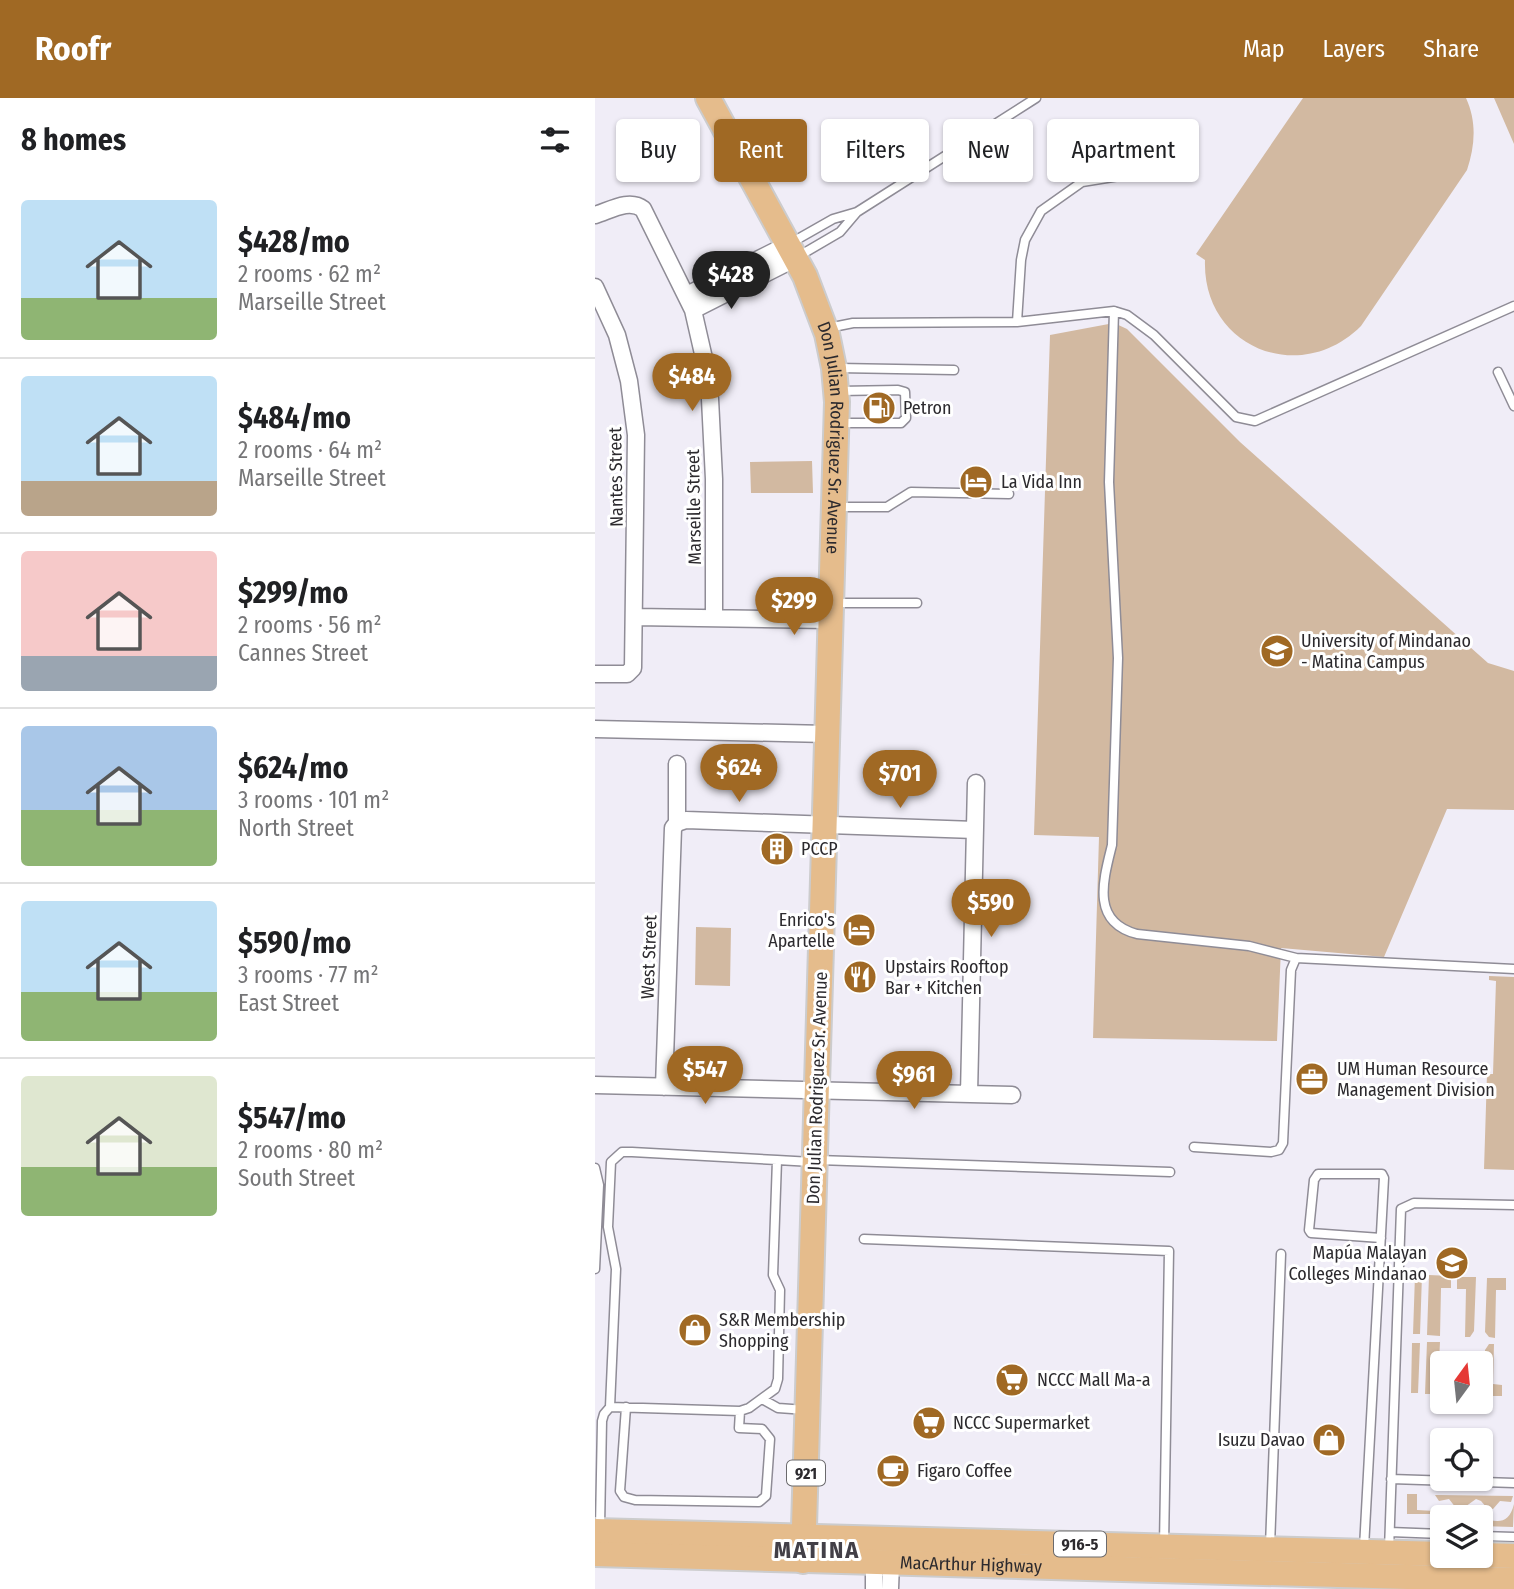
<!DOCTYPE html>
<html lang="en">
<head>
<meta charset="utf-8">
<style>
	:root { --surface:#fff; --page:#f6f6f6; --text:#202124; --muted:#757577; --line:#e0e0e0; --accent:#a06924 }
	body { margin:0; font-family:"Fira Sans Condensed",sans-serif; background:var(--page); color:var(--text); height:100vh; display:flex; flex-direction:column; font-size:26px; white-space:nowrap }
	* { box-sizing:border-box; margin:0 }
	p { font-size:23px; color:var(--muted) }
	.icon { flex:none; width:38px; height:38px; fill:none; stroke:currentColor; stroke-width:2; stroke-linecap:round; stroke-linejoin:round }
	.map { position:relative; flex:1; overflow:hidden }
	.details { display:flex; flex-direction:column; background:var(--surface); width:595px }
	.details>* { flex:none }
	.guide { position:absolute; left:21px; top:21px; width:665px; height:63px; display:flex; gap:14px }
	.needle { width:46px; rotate:15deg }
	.buttons { position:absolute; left:835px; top:1253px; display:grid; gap:14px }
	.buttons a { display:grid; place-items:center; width:63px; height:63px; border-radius:7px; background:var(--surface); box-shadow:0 2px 5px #0004; font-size:35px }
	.price { position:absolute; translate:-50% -60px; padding:0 16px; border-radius:24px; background:var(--accent); color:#fff; font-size:23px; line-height:46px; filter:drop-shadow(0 2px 4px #0008) }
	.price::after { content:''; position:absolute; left:50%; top:42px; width:21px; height:16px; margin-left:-10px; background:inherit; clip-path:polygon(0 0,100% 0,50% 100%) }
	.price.on { background:#222; color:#fff }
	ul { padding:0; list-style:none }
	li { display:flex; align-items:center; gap:21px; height:175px; padding:0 21px }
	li+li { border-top:2px solid var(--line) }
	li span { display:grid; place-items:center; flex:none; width:196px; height:140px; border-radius:7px; color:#555 }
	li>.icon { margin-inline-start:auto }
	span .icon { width:84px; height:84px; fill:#fffc; stroke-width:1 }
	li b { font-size:30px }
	h2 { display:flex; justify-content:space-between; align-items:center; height:84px; padding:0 21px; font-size:30px }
	.tag { padding:0 24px; border-radius:7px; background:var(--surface); box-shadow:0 2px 5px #0004; font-size:24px; line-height:63px }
	.tag.on { background:var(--accent); color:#fff }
	header { display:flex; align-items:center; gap:42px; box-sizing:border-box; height:98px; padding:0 35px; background:var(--accent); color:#fff }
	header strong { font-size:33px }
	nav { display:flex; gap:38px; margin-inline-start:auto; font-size:24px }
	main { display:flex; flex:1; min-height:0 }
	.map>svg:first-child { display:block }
</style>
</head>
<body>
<header>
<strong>Roofr</strong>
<nav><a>Map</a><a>Layers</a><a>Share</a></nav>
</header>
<main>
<section class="details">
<h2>8 homes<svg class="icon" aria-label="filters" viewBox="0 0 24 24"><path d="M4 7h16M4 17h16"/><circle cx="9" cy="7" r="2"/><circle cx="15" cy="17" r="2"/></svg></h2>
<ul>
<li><span style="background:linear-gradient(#bfe0f5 70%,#8fb573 0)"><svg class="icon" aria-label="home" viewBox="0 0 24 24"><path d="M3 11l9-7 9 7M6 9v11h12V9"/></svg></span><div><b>$428/mo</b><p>2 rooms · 62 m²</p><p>Marseille Street</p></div></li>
<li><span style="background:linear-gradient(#bfe0f5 75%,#b9a48a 0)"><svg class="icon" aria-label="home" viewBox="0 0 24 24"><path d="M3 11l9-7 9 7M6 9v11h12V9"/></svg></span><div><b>$484/mo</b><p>2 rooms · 64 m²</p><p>Marseille Street</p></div></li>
<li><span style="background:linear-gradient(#f6c9c9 75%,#9aa5b1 0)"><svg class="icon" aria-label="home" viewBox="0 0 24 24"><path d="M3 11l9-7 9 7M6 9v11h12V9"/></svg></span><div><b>$299/mo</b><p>2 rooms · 56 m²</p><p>Cannes Street</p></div></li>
<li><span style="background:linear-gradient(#a9c7e8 60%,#8fb573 0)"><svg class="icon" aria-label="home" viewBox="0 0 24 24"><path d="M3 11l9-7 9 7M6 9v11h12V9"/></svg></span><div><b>$624/mo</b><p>3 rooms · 101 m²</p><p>North Street</p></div></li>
<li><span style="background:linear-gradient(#bfe0f5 65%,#8fb573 0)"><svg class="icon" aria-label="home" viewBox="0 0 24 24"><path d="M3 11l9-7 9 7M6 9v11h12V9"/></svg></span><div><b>$590/mo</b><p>3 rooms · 77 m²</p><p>East Street</p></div></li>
<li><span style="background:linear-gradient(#dfe7d0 65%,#8fb573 0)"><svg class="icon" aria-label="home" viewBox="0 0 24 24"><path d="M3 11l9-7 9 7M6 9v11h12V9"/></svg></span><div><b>$547/mo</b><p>2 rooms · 80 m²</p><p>South Street</p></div></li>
</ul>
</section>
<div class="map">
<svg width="919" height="1491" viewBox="0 0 919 1491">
	<rect width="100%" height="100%" fill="#f0edf7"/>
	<path fill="#d2b9a1" d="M 708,0 L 871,0 C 882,24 880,48 872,72 L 766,228 C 705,289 607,249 610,162 L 601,156 Z
		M 899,0 L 919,0 L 919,46 Z
		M 519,225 L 532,231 L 645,344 L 893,565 L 919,573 L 919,712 L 852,711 L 789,859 L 686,850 L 682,943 L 498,940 L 504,739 L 439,737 L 455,237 Z
		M 217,363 L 218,395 L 156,395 L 155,364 Z
		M 101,829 L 136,830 L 135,888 L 100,887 Z
		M 894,878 L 919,879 L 919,1072 L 889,1071 L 892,976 L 898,976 L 901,883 L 894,882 Z
		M 820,1177 L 827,1177 L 825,1236 L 818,1236 Z
		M 834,1177 L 856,1178 L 856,1190 L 846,1190 L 845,1238 L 832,1237 Z
		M 862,1179 L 881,1179 L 879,1233 L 875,1239 L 870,1239 L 871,1191 L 862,1191 Z
		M 892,1180 L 911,1180 L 911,1192 L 901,1192 L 900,1240 L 894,1239 L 890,1234 Z
		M 832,1244 L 845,1244 L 843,1284 L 847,1284 L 847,1296 L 830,1296 Z
		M 817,1245 L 825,1245 L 823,1295 L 816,1295 Z
		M 894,1246 L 899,1246 L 898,1286 L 907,1287 L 907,1298 L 888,1298 L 890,1252 Z
		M 812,1396 L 822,1396 L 822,1412 L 840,1413 L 847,1420 L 847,1427 L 839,1427 L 838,1416 L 812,1416 Z
		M 840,1397 L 918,1398 L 916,1404 L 905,1403 L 898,1411 L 892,1410 L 886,1403 L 881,1401 L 867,1411 L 861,1410 L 854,1401 L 844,1403 Z
		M 919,1406 L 918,1429 L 886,1428 L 886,1420 C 904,1425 914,1426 919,1406 Z"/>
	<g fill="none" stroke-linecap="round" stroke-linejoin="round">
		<defs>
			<path id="lane" d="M 194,146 L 238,121 L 262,114 L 441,0
				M 204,158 L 245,134 L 262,114
				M 519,213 L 514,384 L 523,560 L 517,747 C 508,783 496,824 542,836 L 654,848 L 701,860
				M 422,224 L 426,162 L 430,142 L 446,113 L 487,84 L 580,69
				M 233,230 L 258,225 L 422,224 L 519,213 L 532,217 L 559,237 L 641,319 L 660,323 L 919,208
				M 243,270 L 359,272
				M 903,274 L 919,308
				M 244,293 L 303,292 L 310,294 L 311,320 L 306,325 L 244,325
				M 242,409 L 292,409 L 316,394 L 414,396
				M 240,505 L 322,505
				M 599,1049 L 676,1054 L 684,1052 L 688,1045 L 696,872 L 701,860 L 919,871
				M 223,1062 L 575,1074
				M 0,1070 L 4,1087 L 0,1171
				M 269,1141 L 574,1153 L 569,1447
				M 167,1301 L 183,1310 L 211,1312
				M 15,1309 L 21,1171 L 13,1129 L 16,1064 L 27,1054 L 37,1054 L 182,1062
				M 31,1309 L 25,1393 L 29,1399 L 40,1402 L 164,1404 L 171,1398 L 175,1341 L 167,1331 L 144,1330 L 145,1313
				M 796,1381 L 919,1385
				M 5,1429 L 7,1323 L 9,1316 L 15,1309 L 145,1313 L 154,1310 L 180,1291 L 183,1281 L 185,1192 L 178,1177 L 182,1062 L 217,1064
				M 795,1434 L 847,1436
				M 886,1438 L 919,1439
				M 675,1448 L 686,1156
				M 769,1450 L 789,1080 L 787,1076 L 723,1076 L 719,1082 L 714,1132 L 716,1135 L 786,1140
				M 794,1452 L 806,1111 L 819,1105 L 919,1107"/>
			<path id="street" d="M 0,117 C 14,113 34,100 48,111 L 98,212 L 111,269 L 115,301 L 119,381 L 119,520
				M 0,189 L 22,237 L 34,283 L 41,337 L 38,570 L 32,576 L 0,576
				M 92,197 L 194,146
				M 98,212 L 201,160
				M 40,519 L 236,522
				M 0,631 L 232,636
				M 82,725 L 82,666
				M 0,987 L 417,997
				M 69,989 L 78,730 L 82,725 L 91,722 L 380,732
				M 374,996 L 381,685
				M 279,1491 L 279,1465
				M 295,1491 L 296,1465"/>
			<g id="primary">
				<path id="s1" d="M 113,0 L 210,178 L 232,236 L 239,270 L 242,304 L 208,1463"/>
				<path d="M 0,1433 L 847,1456"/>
				<path id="s2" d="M 0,1456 L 919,1482"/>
				<path d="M 886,1457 L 919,1458"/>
			</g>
		</defs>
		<use href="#lane" stroke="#8f8c96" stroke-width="11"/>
		<use href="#street" stroke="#8f8c96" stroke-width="19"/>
		<use href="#primary" stroke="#cccccd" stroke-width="28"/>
		<use href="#lane" stroke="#fff" stroke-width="8"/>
		<use href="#street" stroke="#fff" stroke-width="16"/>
		<use href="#primary" stroke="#e5bc8c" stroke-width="24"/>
	</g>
	<defs>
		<symbol id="fuel-disc" viewBox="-11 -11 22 22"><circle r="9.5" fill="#a06924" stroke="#fff"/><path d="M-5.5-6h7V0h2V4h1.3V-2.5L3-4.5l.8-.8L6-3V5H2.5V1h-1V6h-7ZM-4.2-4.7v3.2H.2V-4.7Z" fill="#fff"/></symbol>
		<symbol id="hotel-disc" viewBox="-11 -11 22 22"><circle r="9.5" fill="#a06924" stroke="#fff"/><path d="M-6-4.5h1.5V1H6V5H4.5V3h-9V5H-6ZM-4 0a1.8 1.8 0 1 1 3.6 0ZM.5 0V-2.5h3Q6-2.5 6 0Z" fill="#fff"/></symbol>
		<symbol id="university-disc" viewBox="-11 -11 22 22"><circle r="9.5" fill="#a06924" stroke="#fff"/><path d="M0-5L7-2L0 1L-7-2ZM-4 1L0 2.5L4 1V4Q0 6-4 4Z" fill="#fff"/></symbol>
		<symbol id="building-disc" viewBox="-11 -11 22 22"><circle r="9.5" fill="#a06924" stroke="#fff"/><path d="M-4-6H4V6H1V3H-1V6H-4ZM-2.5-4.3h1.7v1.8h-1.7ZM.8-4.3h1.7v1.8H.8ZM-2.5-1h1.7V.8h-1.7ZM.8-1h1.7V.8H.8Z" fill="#fff"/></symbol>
		<symbol id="restaurant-disc" viewBox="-11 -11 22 22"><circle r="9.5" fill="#a06924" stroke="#fff"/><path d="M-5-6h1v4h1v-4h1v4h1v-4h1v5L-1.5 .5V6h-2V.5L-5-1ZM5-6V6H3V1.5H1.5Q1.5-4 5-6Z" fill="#fff"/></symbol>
		<symbol id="office-disc" viewBox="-11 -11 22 22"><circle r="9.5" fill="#a06924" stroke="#fff"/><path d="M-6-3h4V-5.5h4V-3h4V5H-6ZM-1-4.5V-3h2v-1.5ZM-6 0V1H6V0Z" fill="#fff"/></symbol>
		<symbol id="shop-disc" viewBox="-11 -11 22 22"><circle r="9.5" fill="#a06924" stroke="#fff"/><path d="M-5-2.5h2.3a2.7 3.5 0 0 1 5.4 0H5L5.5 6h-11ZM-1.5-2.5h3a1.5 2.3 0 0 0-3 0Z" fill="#fff"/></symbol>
		<symbol id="supermarket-disc" viewBox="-11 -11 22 22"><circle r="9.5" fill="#a06924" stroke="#fff"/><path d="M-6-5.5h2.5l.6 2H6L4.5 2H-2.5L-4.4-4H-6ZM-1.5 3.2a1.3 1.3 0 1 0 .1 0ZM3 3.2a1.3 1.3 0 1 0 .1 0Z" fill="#fff"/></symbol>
		<symbol id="cafe-disc" viewBox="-11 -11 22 22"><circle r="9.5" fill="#a06924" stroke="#fff"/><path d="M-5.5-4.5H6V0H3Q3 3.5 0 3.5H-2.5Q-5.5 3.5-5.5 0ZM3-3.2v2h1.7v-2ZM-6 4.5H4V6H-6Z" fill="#fff"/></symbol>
	</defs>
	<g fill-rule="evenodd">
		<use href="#fuel-disc" x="265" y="291" width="38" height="38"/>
		<use href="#hotel-disc" x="362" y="365" width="38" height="38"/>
		<use href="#university-disc" x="663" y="534" width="38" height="38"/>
		<use href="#building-disc" x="163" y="732" width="38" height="38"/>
		<use href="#hotel-disc" x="245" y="813" width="38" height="38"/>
		<use href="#restaurant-disc" x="246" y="860" width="38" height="38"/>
		<use href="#office-disc" x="698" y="962" width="38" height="38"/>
		<use href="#university-disc" x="838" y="1146" width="38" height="38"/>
		<use href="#shop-disc" x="81" y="1213" width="38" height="38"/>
		<use href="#supermarket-disc" x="398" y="1263" width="38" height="38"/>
		<use href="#supermarket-disc" x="315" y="1306" width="38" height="38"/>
		<use href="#shop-disc" x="715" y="1323" width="38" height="38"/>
		<use href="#cafe-disc" x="279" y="1354" width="38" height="38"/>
	</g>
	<g text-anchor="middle" stroke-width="6" stroke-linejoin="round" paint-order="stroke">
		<g fill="#fff" stroke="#6b6a6d" stroke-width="2">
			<rect x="192" y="1362.5" width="38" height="25" rx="5"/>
			<rect x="459" y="1433.5" width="52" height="25" rx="5"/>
		</g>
		<g font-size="16" font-weight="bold" fill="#2c2a2e">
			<text x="211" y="1381">921</text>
			<text x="485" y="1452">916-5</text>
		</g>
		<g font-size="18" fill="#2c2a2e" stroke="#fff" text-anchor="start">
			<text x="308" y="316">Petron</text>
			<text x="406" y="390">La Vida Inn</text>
			<text x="706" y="549">University of Mindanao<tspan x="706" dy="21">- Matina Campus</tspan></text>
			<text x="206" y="757">PCCP</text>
			<text x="240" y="828" text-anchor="end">Enrico's<tspan x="240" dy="21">Apartelle</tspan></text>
			<text x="290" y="875">Upstairs Rooftop<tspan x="290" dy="21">Bar + Kitchen</tspan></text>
			<text x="742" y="977">UM Human Resource<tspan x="742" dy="21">Management Division</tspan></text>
			<text x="832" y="1161" text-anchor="end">Mapúa Malayan<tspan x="832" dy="21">Colleges Mindanao</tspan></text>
			<text x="124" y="1228">S&amp;R Membership<tspan x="124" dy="21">Shopping</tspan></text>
			<text x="442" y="1288">NCCC Mall Ma-a</text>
			<text x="358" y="1331">NCCC Supermarket</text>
			<text x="710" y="1348" text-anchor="end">Isuzu Davao</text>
			<text x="322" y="1379">Figaro Coffee</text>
		</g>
		<g font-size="18" fill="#2c2a2e" stroke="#fff">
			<text dy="6" stroke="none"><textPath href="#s1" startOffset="369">Don Julian Rodriguez Sr. Avenue</textPath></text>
			<text transform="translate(21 379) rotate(-91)" y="6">Nantes Street</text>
			<text transform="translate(99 409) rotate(-91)" y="6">Marseille Street</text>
			<text transform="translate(54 859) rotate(-88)" y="6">West Street</text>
			<text transform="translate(222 990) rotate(-88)" y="6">Don Julian Rodriguez Sr. Avenue</text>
			<text dy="6" stroke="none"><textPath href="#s2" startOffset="376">MacArthur Highway</textPath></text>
		</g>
		<g font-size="24" font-weight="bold" letter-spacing="2" fill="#423f47" stroke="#fff">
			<text x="222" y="1460">MATINA</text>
		</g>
	</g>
</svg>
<div class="buttons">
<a><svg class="needle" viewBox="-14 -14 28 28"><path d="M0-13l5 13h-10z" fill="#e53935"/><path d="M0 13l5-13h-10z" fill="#757577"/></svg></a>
<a><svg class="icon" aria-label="locate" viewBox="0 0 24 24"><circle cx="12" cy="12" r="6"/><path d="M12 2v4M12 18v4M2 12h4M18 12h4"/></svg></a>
<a><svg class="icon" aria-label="layers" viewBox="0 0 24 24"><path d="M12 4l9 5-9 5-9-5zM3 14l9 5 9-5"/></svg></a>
</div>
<b class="price on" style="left:136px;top:213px">$428</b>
<b class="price" style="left:97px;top:315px">$484</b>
<b class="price" style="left:199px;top:539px">$299</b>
<b class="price" style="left:144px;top:706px">$624</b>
<b class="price" style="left:305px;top:712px">$701</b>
<b class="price" style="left:396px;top:841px">$590</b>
<b class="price" style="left:110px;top:1008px">$547</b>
<b class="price" style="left:319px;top:1013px">$961</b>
<div class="guide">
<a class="tag">Buy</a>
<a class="tag on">Rent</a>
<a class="tag">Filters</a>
<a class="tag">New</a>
<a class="tag">Apartment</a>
</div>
</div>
</main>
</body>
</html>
